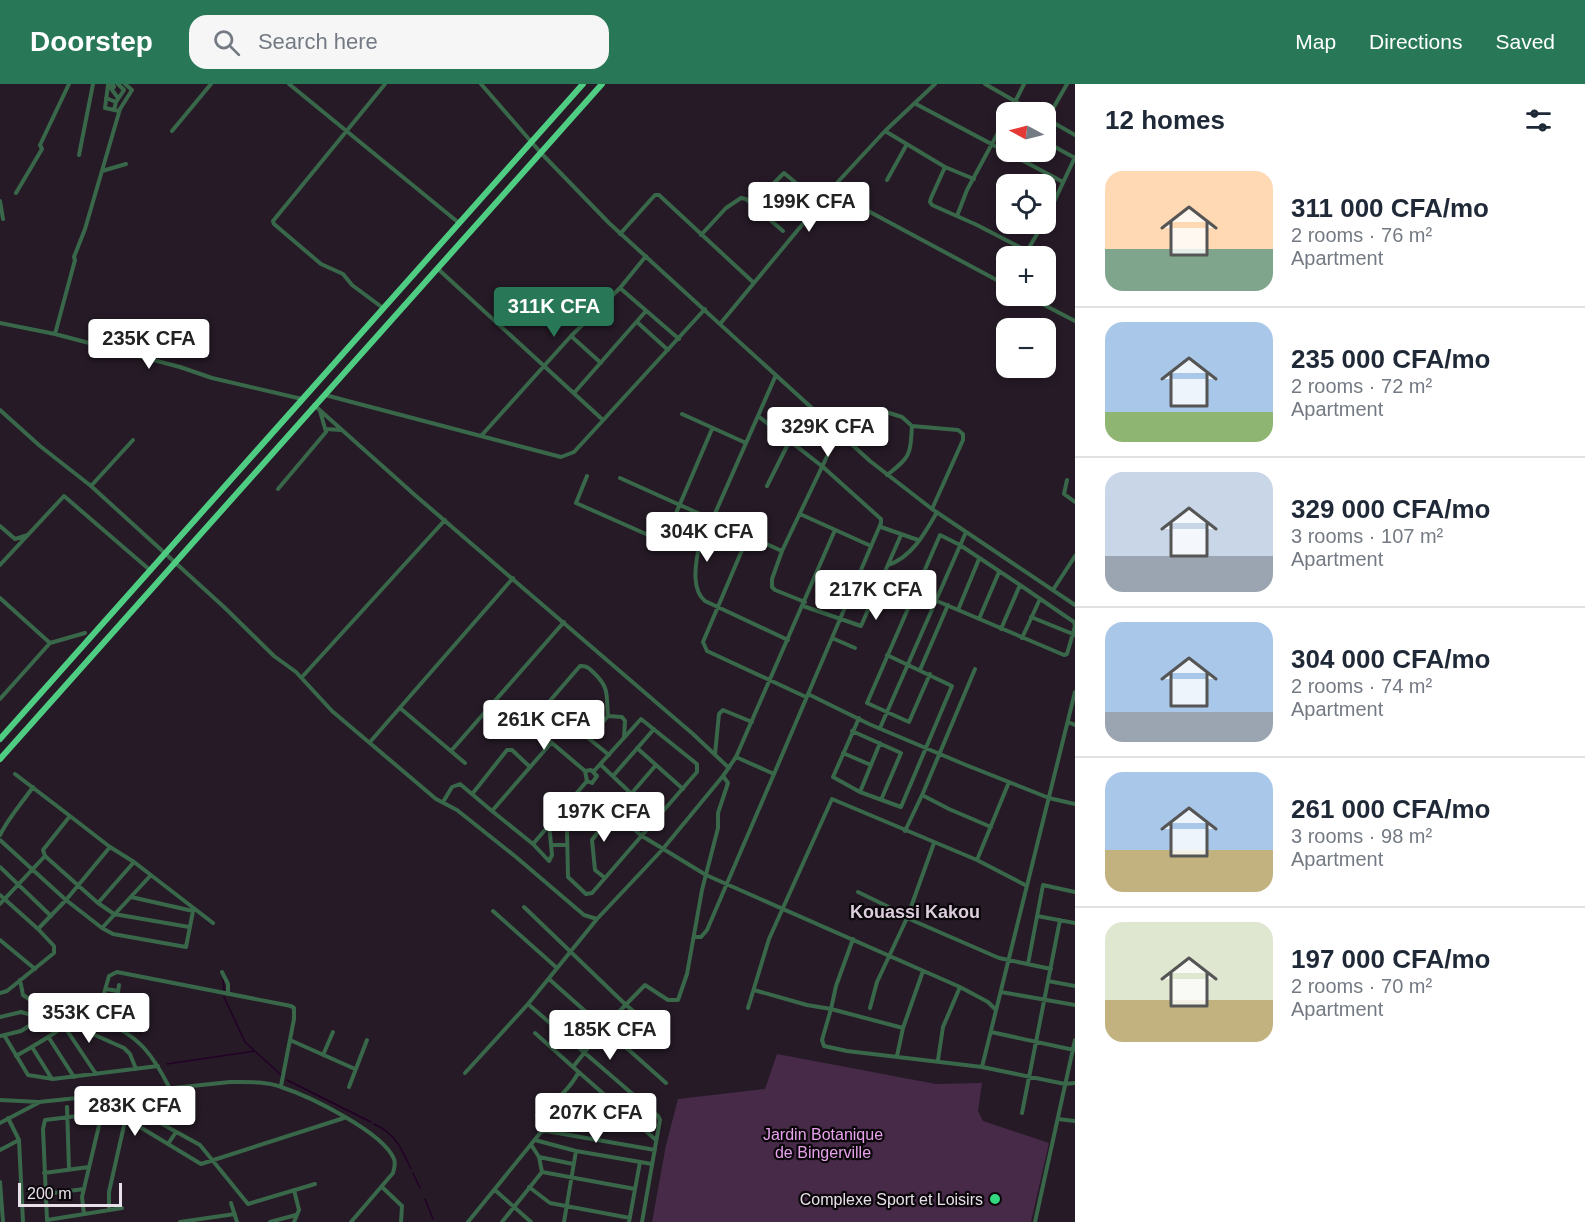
<!DOCTYPE html>
<html lang="en">
<head>
<meta charset="utf-8">
<style>
	:root { --surface:#fff; --page:#f6f6f7; --text:#1f2937; --muted:#747a83; --line:#e0e1e3; --accent:#287858 }
	body { margin:0; font-family:Helvetica,sans-serif; background:var(--page); color:var(--text); height:100vh; display:flex; flex-direction:column; font-size:22px; white-space:nowrap }
	* { box-sizing:border-box; margin:0 }
	p { font-size:20px; color:var(--muted) }
	.icon { flex:none; width:33px; height:33px; fill:none; stroke:currentColor; stroke-width:2; stroke-linecap:round; stroke-linejoin:round }
	.map { position:relative; flex:1; overflow:hidden }
	.side { display:flex; flex-direction:column; background:var(--surface); width:510px }
	.side>* { flex:none }
	.needle { width:39px; rotate:277deg }
	.fabs { position:absolute; left:996px; top:18px; display:grid; gap:12px }
	.fabs a { display:grid; place-items:center; width:60px; height:60px; border-radius:12px; background:var(--surface); box-shadow:0 3px 9px #0003; font-size:30px }
	.scale { position:absolute; left:18px; bottom:15px; width:104px; box-sizing:border-box; padding-left:6px; border:3px solid #e8e1e9; border-top:0; font-size:16px; line-height:21px; white-space:nowrap; color:#e8e1e9; -webkit-text-stroke:4px #0b070b; paint-order:stroke }
	.price { position:absolute; translate:-50% -51px; padding:0 14px; border-radius:6px; background:#fff; color:#222; font-size:20px; line-height:39px; filter:drop-shadow(0 2px 3px #0008) }
	.price::after { content:''; position:absolute; left:50%; top:36px; width:18px; height:14px; margin-left:-9px; background:inherit; clip-path:polygon(0 0,100% 0,50% 100%) }
	.price.on { background:var(--accent); color:#fff }
	ul { padding:0; list-style:none }
	li { display:flex; align-items:center; gap:18px; height:150px; padding:0 30px }
	li+li { border-top:2px solid var(--line) }
	li span { display:grid; place-items:center; flex:none; width:168px; height:120px; border-radius:18px; color:#555 }
	li>.icon { margin-inline-start:auto }
	span .icon { width:72px; height:72px; fill:#fffc; stroke-width:1 }
	li b { font-size:26px }
	h2 { display:flex; justify-content:space-between; align-items:center; height:72px; padding:0 30px; font-size:26px }
	header { display:flex; align-items:center; gap:36px; box-sizing:border-box; height:84px; padding:0 30px; background:var(--accent); color:#fff }
	header strong { font-size:28px }
	nav { display:flex; gap:33px; margin-inline-start:auto; font-size:21px }
	.search { width:420px; height:54px; background:var(--page); display:flex; align-items:center; gap:15px; box-sizing:border-box; padding:0 21px; border-radius:18px; color:var(--muted); font-size:22px }
	main { display:flex; flex:1; min-height:0 }
	.map>svg:first-child { display:block }
</style>
</head>
<body>
<header>
<strong>Doorstep</strong>
<div class="search"><svg class="icon" aria-label="search" viewBox="0 0 24 24"><circle cx="10" cy="10" r="6"/><path d="M15 15l6 6"/></svg>Search here</div>
<nav><a>Map</a><a>Directions</a><a>Saved</a></nav>
</header>
<main>
<div class="map">
<svg width="1075" height="1138" viewBox="0 0 1075 1138">
	<rect width="100%" height="100%" fill="#251a26"/>
	<path fill="#462a48" d="M 777,970 L 936,1000 L 982,999 L 978,1027 L 983,1037 L 1049,1059 L 1031,1138 L 652,1138 L 666,1061 L 678,1015 L 765,1005 Z"/>
	<g fill="none" stroke-linecap="round" stroke-linejoin="round">
		<path stroke="#230027" stroke-width="1.5" d="M 223,894 L 224,906
			M 224,913 L 245,958 L 281,991
			M 167,980 L 255,967
			M 287,996 L 371,1038
			M 374,1040 C 395,1049 402,1065 411,1085
			M 413,1089 L 420,1104
			M 425,1115 L 433,1135"/>
		<path stroke="#396749" stroke-width="4" d="M 113,0 L 114,3 L 108,1 L 105,24 L 119,27
			M 289,0 L 459,139
			M 481,0 L 541,69 L 609,139 L 870,377 L 932,425 L 1075,521
			M 985,0 L 1034,28
			M 110,3 L 118,14
			M 106,14 L 116,18 L 114,26
			M 116,18 L 124,6 L 118,0
			M 916,20 L 1063,98
			M 1010,28 L 1024,0
			M 1047,35 L 1067,0
			M 1047,35 L 1075,51
			M 172,47 L 211,0
			M 885,47 L 945,83 L 931,114 L 930,118 L 932,121 L 977,141 L 1027,167
			M 1046,58 L 1075,74
			M 79,71 L 93,0
			M 945,83 L 974,95
			M 102,87 L 126,80
			M 887,96 L 907,60
			M 835,101 L 870,128 L 1006,201
			M 16,109 L 42,65 L 40,61 L 69,0
			M 761,112 L 784,89 L 820,119
			M 0,117 L 3,135
			M 957,132 L 967,106 L 1006,34
			M 1046,135 L 1075,73
			M 620,150 L 655,111 L 659,111 L 754,199
			M 701,151 L 726,124 L 741,114 L 746,115 L 783,147
			M 1024,172 L 1043,140
			M 438,185 L 603,336
			M 620,204 L 679,255
			M 1027,212 L 1075,237
			M 383,224 L 352,201 L 343,190 L 321,180 L 274,140 L 273,137 L 385,0
			M 637,238 L 668,266
			M 0,239 L 55,250 L 180,283 L 212,294 L 302,315
			M 720,240 L 835,101 L 885,47 L 935,0
			M 55,250 L 75,176 L 74,173 L 85,145 L 120,25 L 132,6 L 125,0
			M 571,252 L 601,279
			M 776,291 L 698,468 C 695,484 692,506 705,517 L 788,556
			M 574,309 L 646,227
			M 325,311 L 561,373 L 574,368 L 705,225
			M 314,321 L 416,412 L 693,650 L 729,684
			M 0,326 L 40,362 L 91,402 L 224,523 L 274,572 L 296,588 L 332,627 L 436,715 L 457,726 L 516,773 L 584,831 L 597,835 L 662,766 L 723,692 L 736,673 L 835,446
			M 883,327 L 902,333 L 912,342 L 958,346 L 963,350 L 963,356 L 932,425
			M 682,330 L 746,359
			M 326,345 L 341,346
			M 481,352 L 571,252 L 620,204 L 646,172
			M 887,391 C 911,372 910,372 912,342
			M 587,392 L 576,419 L 655,454 L 663,454 L 668,448 L 712,345
			M 620,394 L 782,467
			M 1067,396 L 1064,410 L 1075,418
			M 91,402 L 133,356
			M 767,402 L 790,356
			M 278,405 L 326,348 L 320,327
			M 800,430 L 871,462
			M 0,442 L 15,455 L 28,451
			M 881,443 L 918,456
			M 748,452 L 703,558 L 707,567 L 806,613
			M 0,481 L 64,412 L 151,487
			M 888,481 C 912,473 925,449 937,428
			M 1053,506 L 1075,472
			M 0,514 L 50,559
			M 805,518 L 775,506 L 772,503 L 772,495 L 782,467 L 831,364 L 841,350
			M 803,522 L 861,542 L 901,451
			M 958,526 L 979,475
			M 1031,533 L 1075,551
			M 979,535 L 999,488
			M 1001,545 L 1020,501
			M 832,554 L 855,564
			M 1022,554 L 1040,515
			M 920,586 L 948,521
			M 930,590 L 909,638 L 867,619 L 940,451 L 960,461 L 1020,501 L 1074,538 L 1075,542 L 1067,570 L 1064,571 L 937,517
			M 302,593 L 445,436
			M 808,610 L 869,640 L 966,681 L 1049,714 L 1075,720
			M 0,615 L 50,559 L 85,549
			M 400,624 L 465,679
			M 519,631 L 585,687
			M 608,632 L 622,633 L 625,637 L 624,653
			M 859,634 L 833,693 L 860,708 L 901,723 L 952,602 L 887,571
			M 1068,638 L 1075,641
			M 880,644 L 966,448
			M 852,647 L 901,669 L 881,716
			M 589,654 L 608,632 C 606,610 610,604 593,588 C 588,583 586,582 580,582 L 548,619 L 549,622 L 609,671
			M 370,658 L 513,494
			M 637,664 L 683,705
			M 451,667 L 564,538
			M 843,669 L 871,681
			M 715,670 L 719,630 L 723,626 L 752,638
			M 736,673 L 774,690 L 881,439 L 881,435 L 823,383 L 758,332
			M 601,681 L 657,734
			M 591,686 L 597,692 L 592,699 L 587,697 L 585,687 Z
			M 594,687 L 641,635 L 697,680 L 697,688 L 592,809 L 586,810 L 568,793 L 567,747 L 572,738 L 591,719 L 599,719 L 606,722 L 642,752 L 706,791 L 960,903 L 988,918 L 996,926
			M 15,690 L 70,732
			M 613,692 L 654,645
			M 860,708 L 880,659
			M 473,709 L 507,666 L 512,666 L 530,683
			M 631,710 L 656,681
			M 922,711 L 949,725 L 991,743
			M 443,718 L 452,703 L 460,700 L 492,727 L 551,659
			M 492,727 L 533,760 L 549,777 L 552,771 L 549,740
			M 905,747 L 923,709 L 975,585
			M 0,751 C 9,733 22,719 33,703
			M 0,756 L 66,816 L 102,844 L 113,850 L 186,863 L 193,827 L 131,813
			M 533,760 L 587,697
			M 551,761 L 566,761
			M 977,776 L 1009,698
			M 0,783 L 51,832
			M 605,794 L 595,786 L 592,756 L 613,728
			M 858,808 L 895,826 L 907,834 L 999,874 L 1051,885
			M 0,811 L 38,845 L 54,862 L 54,869 L 7,907 L 0,909
			M 98,819 L 134,778
			M 0,820 L 45,772
			M 524,823 L 626,921 L 668,956
			M 493,827 L 557,884
			M 1037,832 L 1075,839
			M 189,843 L 114,830 L 98,819 L 45,772 L 43,766 L 70,732 L 110,763 L 134,778 L 213,839
			M 102,844 L 151,791
			M 38,845 L 66,816 L 110,763
			M 695,853 L 701,853 L 707,846 L 774,690
			M 0,856 L 35,885
			M 1028,880 L 1043,801 L 1075,808
			M 222,888 L 228,900 L 228,910
			M 549,895 L 666,999
			M 20,896 L 23,911 L 29,915 C 67,924 116,934 144,964 C 155,976 162,989 169,1003
			M 1048,897 L 1075,902
			M 106,905 L 118,907
			M 754,906 L 807,921 L 831,925 L 836,902 L 853,855
			M 1001,908 L 1075,921
			M 528,920 L 658,1032 L 660,1036 L 658,1047 L 642,1138
			M 748,924 L 769,855 L 832,715 L 977,776 L 1027,802
			M 870,924 L 877,898 L 907,834 L 934,759
			M 115,929 L 119,901
			M 0,933 L 21,928 L 42,934
			M 97,934 L 109,892 L 117,888 L 291,922 L 294,924 L 294,935 L 281,1002
			M 64,942 L 96,990
			M 903,944 L 923,887
			M 991,948 L 1074,966
			M 535,949 L 573,983 L 607,940 L 645,901 L 668,916 L 678,916 L 687,890 L 702,806 L 718,744 L 718,729 L 728,699 L 723,692
			M 4,951 L 28,991 L 53,995 L 158,982
			M 0,952 L 21,947 L 42,934 L 68,939 L 124,964 L 130,970 L 136,985
			M 49,954 L 74,993
			M 290,956 L 355,985
			M 32,963 L 52,995
			M 323,971 L 333,948
			M 16,972 C 38,959 61,948 78,928
			M 897,972 L 903,944 L 831,925 L 822,956 L 824,962 L 847,967 L 982,983 L 1065,1000 L 1075,999
			M 938,976 L 943,943 L 960,903
			M 573,983 L 656,1056
			M 982,983 L 1075,608
			M 465,989 L 528,920 L 597,835
			M 349,1003 L 367,956
			M 108,1010 L 200,1061 L 248,1120 L 315,1100
			M 0,1016 L 39,1018 L 230,998 C 247,998 265,997 281,1003 C 309,1012 383,1048 394,1075 C 396,1080 394,1084 393,1089 L 351,1138
			M 67,1023 L 69,1085
			M 1022,1029 L 1060,836
			M 537,1031 C 552,1019 569,1007 578,989
			M 8,1034 L 19,1056 L 23,1138
			M 1058,1035 L 1075,1037
			M 0,1039 L 38,1019
			M 535,1056 L 576,1067 L 652,1080
			M 168,1060 L 176,1048
			M 532,1062 L 539,1073 L 542,1088
			M 0,1066 L 19,1056
			M 539,1073 L 573,1080
			M 542,1088 L 635,1105
			M 44,1089 L 89,1083
			M 0,1098 L 3,1138
			M 382,1103 L 402,1122 L 401,1138
			M 529,1103 L 550,1119 L 630,1134
			M 294,1106 L 299,1126 L 294,1138
			M 495,1106 L 531,1138
			M 46,1110 L 84,1105
			M 231,1119 L 237,1138
			M 122,1124 L 47,1136 L 43,1045 L 45,1036 L 102,1029 L 113,1032 L 140,1043 L 201,1080 L 344,1034
			M 109,1126 L 109,1108 L 125,1037
			M 84,1130 L 82,1113 L 102,1029
			M 180,1138 L 235,1130
			M 270,1138 L 296,1131
			M 468,1138 L 541,1048 L 546,1047 L 655,1066
			M 502,1138 L 542,1088
			M 564,1138 L 576,1067
			M 629,1138 L 640,1078
			M 1035,1138 L 1075,956"/>
		<path stroke="#4ecd83" stroke-width="6" d="M 0,655 L 583,0
			M 0,675 L 602,0"/>
	</g>
	<circle fill="#33d881" stroke="#0b070b" stroke-width="2" cx="995" cy="1115" r="6"/>
	<g text-anchor="middle" stroke-width="4.5" stroke-linejoin="round" paint-order="stroke">
		<g font-size="16" fill="#e6a2eb" stroke="#0b070b">
			<text x="823" y="1056">Jardin Botanique<tspan x="823" dy="18">de Bingerville</tspan></text>
		</g>
		<g font-size="16" fill="#e8e1e9" stroke="#0b070b" text-anchor="end">
			<text x="983" y="1121">Complexe Sport et Loisirs</text>
		</g>
		<g font-size="18" font-weight="bold" fill="#dccddd" stroke="#0b070b">
			<text x="915" y="834">Kouassi Kakou</text>
		</g>
	</g>
</svg>
<div class="fabs">
<a><svg class="needle" viewBox="-14 -14 28 28"><path d="M0-13l5 13h-10z" fill="#e53935"/><path d="M0 13l5-13h-10z" fill="#747a83"/></svg></a>
<a><svg class="icon" aria-label="locate" viewBox="0 0 24 24"><circle cx="12" cy="12" r="6"/><path d="M12 2v4M12 18v4M2 12h4M18 12h4"/></svg></a>
<a>+</a>
<a>−</a>
</div>
<div class="scale">200 m</div>
<b class="price" style="left:809px;top:149px">199K CFA</b>
<b class="price on" style="left:554px;top:254px">311K CFA</b>
<b class="price" style="left:149px;top:286px">235K CFA</b>
<b class="price" style="left:828px;top:374px">329K CFA</b>
<b class="price" style="left:707px;top:479px">304K CFA</b>
<b class="price" style="left:876px;top:537px">217K CFA</b>
<b class="price" style="left:544px;top:667px">261K CFA</b>
<b class="price" style="left:604px;top:759px">197K CFA</b>
<b class="price" style="left:89px;top:960px">353K CFA</b>
<b class="price" style="left:610px;top:977px">185K CFA</b>
<b class="price" style="left:135px;top:1053px">283K CFA</b>
<b class="price" style="left:596px;top:1060px">207K CFA</b>
</div>
<section class="side">
<h2>12 homes<svg class="icon" aria-label="filters" viewBox="0 0 24 24"><path d="M4 7h16M4 17h16"/><circle cx="9" cy="7" r="2"/><circle cx="15" cy="17" r="2"/></svg></h2>
<ul>
<li><span style="background:linear-gradient(#ffd9b3 65%,#7fa58c 0)"><svg class="icon" aria-label="home" viewBox="0 0 24 24"><path d="M3 11l9-7 9 7M6 9v11h12V9"/></svg></span><div><b>311 000 CFA/mo</b><p>2 rooms · 76 m²</p><p>Apartment</p></div></li>
<li><span style="background:linear-gradient(#a9c7e8 75%,#8fb573 0)"><svg class="icon" aria-label="home" viewBox="0 0 24 24"><path d="M3 11l9-7 9 7M6 9v11h12V9"/></svg></span><div><b>235 000 CFA/mo</b><p>2 rooms · 72 m²</p><p>Apartment</p></div></li>
<li><span style="background:linear-gradient(#c9d6e8 70%,#9aa5b1 0)"><svg class="icon" aria-label="home" viewBox="0 0 24 24"><path d="M3 11l9-7 9 7M6 9v11h12V9"/></svg></span><div><b>329 000 CFA/mo</b><p>3 rooms · 107 m²</p><p>Apartment</p></div></li>
<li><span style="background:linear-gradient(#a9c7e8 75%,#9aa5b1 0)"><svg class="icon" aria-label="home" viewBox="0 0 24 24"><path d="M3 11l9-7 9 7M6 9v11h12V9"/></svg></span><div><b>304 000 CFA/mo</b><p>2 rooms · 74 m²</p><p>Apartment</p></div></li>
<li><span style="background:linear-gradient(#a9c7e8 65%,#c2b280 0)"><svg class="icon" aria-label="home" viewBox="0 0 24 24"><path d="M3 11l9-7 9 7M6 9v11h12V9"/></svg></span><div><b>261 000 CFA/mo</b><p>3 rooms · 98 m²</p><p>Apartment</p></div></li>
<li><span style="background:linear-gradient(#dfe7d0 65%,#c2b280 0)"><svg class="icon" aria-label="home" viewBox="0 0 24 24"><path d="M3 11l9-7 9 7M6 9v11h12V9"/></svg></span><div><b>197 000 CFA/mo</b><p>2 rooms · 70 m²</p><p>Apartment</p></div></li>
</ul>
</section>
</main>
</body>
</html>
